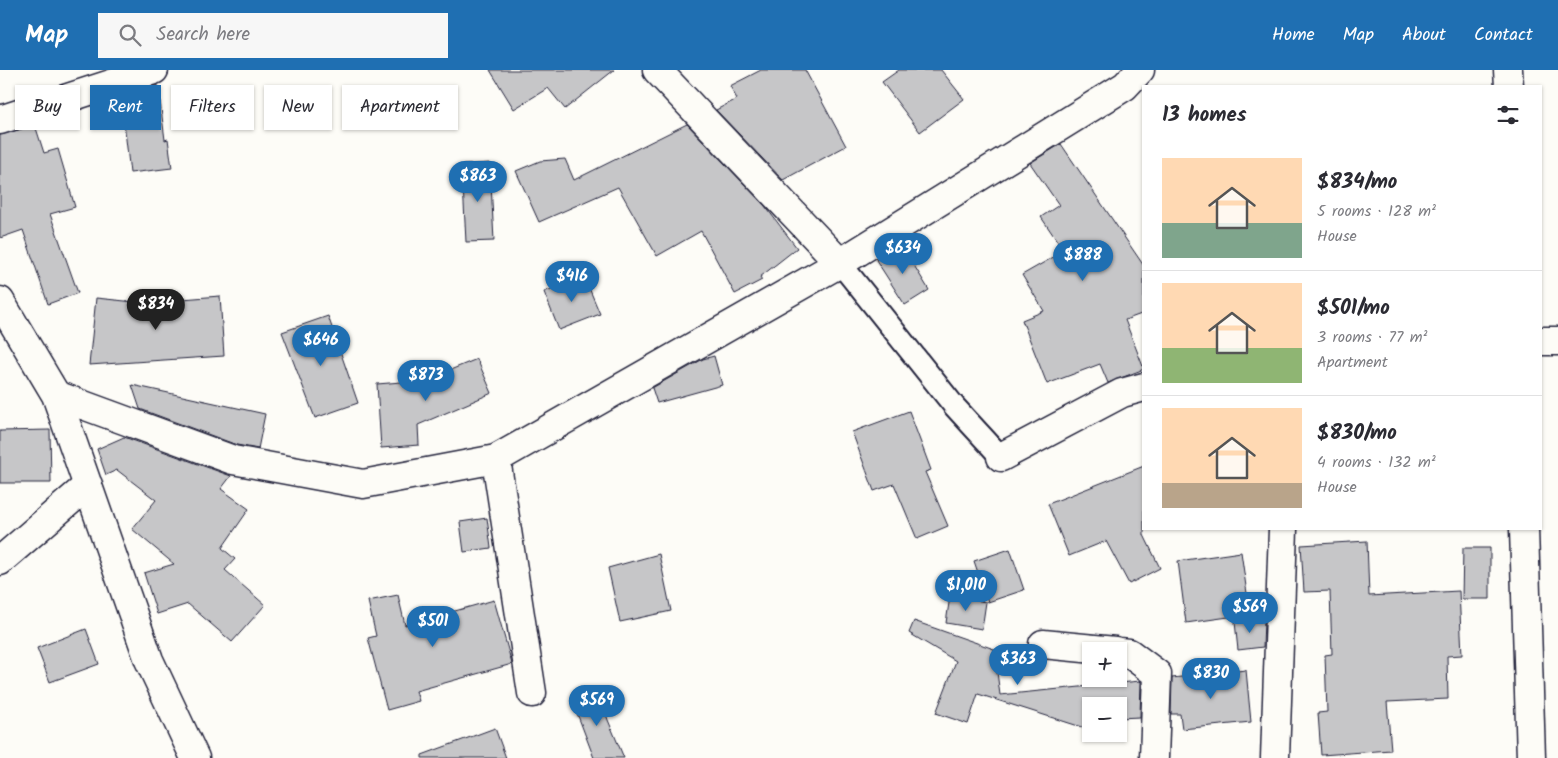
<!DOCTYPE html>
<html lang="en">
<head>
<meta charset="utf-8">
<style>
	:root { --surface:#fff; --page:#f7f7f7; --text:#2b2b33; --muted:#7c7c81; --line:#e1e1e2; --accent:#1f6fb2 }
	body { margin:0; font-family:Kalam,sans-serif; background:var(--page); color:var(--text); height:100vh; display:flex; flex-direction:column; font-size:19px; white-space:nowrap }
	* { box-sizing:border-box; margin:0 }
	p { font-size:16px; color:var(--muted) }
	.icon { flex:none; width:28px; height:28px; fill:none; stroke:currentColor; stroke-width:2; stroke-linecap:round; stroke-linejoin:round }
	.map { position:relative; flex:1; overflow:hidden }
	.side { position:absolute; left:1142px; top:15px; width:400px; height:445px; display:flex; flex-direction:column; background:var(--surface); border-radius:0px; box-shadow:0 1px 4px #0004 }
	.side>* { flex:none }
	.banner { position:absolute; left:15px; top:15px; width:475px; height:45px; display:flex; gap:10px }
	.buttons { position:absolute; left:1082px; top:572px; display:grid; gap:10px }
	.buttons a { display:grid; place-items:center; width:45px; height:45px; border-radius:0px; background:var(--surface); box-shadow:0 1px 4px #0004; font-size:25px }
	.price { position:absolute; translate:-50% -42px; padding:0 11px; border-radius:18px; background:var(--accent); color:#fff; font-size:16px; line-height:32px; filter:drop-shadow(0 1px 2px #0008) }
	.price::after { content:''; position:absolute; left:50%; top:30px; width:15px; height:11px; margin-left:-8px; background:inherit; clip-path:polygon(0 0,100% 0,50% 100%) }
	.price.selected { background:#222; color:#fff }
	ul { padding:0; list-style:none }
	li { display:flex; align-items:center; gap:15px; height:125px; padding:0 20px }
	li+li { border-top:1px solid var(--line) }
	li span { display:grid; place-items:center; flex:none; width:140px; height:100px; border-radius:0px; color:#555 }
	li>.icon { margin-inline-start:auto }
	span .icon { width:60px; height:60px; fill:#fffc; stroke-width:1 }
	li b { font-size:21px }
	h2 { display:flex; justify-content:space-between; align-items:center; height:60px; padding:0 20px; font-size:21px }
	.pill { padding:0 18px; border-radius:0px; background:var(--surface); box-shadow:0 1px 4px #0004; font-size:18px; line-height:45px }
	.pill.selected { background:var(--accent); color:#fff }
	header { display:flex; align-items:center; gap:30px; box-sizing:border-box; height:70px; padding:0 25px; background:var(--accent); color:#fff }
	header strong { font-size:24px }
	nav { display:flex; gap:28px; margin-inline-start:auto; font-size:18px }
	.search { width:350px; height:45px; background:var(--page); display:flex; align-items:center; gap:12px; box-sizing:border-box; padding:0 18px; border-radius:0px; color:var(--muted); font-size:19px }
	.map>svg:first-child { display:block }
</style>
</head>
<body>
<header>
<strong>Map</strong>
<div class="search"><svg class="icon" aria-label="search" viewBox="0 0 24 24"><circle cx="10" cy="10" r="6"/><path d="M15 15l6 6"/></svg>Search here</div>
<nav><a>Home</a><a>Map</a><a>About</a><a>Contact</a></nav>
</header>
<div class="map">
<svg width="1558" height="688" viewBox="0 0 1558 688">
	<rect width="100%" height="100%" fill="#fdfcf7"/>
	<filter id="ink" filterUnits="userSpaceOnUse"><feTurbulence type="fractalNoise" baseFrequency=".02" numOctaves="2"/><feDisplacementMap in="SourceGraphic" scale="10" xChannelSelector="R" yChannelSelector="G"/><feConvolveMatrix kernelMatrix="1 2 1 2 8 2 1 2 1" color-interpolation-filters="sRGB"/></filter>
	<g filter="url(#ink)">
		<path fill="#c6c6c8" stroke="#22223b" d="M 490,0 L 614,0 L 565,39 L 548,18 L 514,39 Z
			M 761,0 L 805,0 L 846,76 L 783,110 L 716,40 L 737,29 L 730,16 Z
			M 899,0 L 941,0 L 964,29 L 920,62 L 882,12 Z
			M 158,15 L 165,70 L 168,69 L 172,98 L 130,103 L 121,27 Z
			M 687,54 L 765,136 L 797,178 L 760,207 L 762,210 L 735,224 L 701,161 L 657,186 L 618,117 L 539,152 L 516,101 L 540,91 L 565,89 L 574,110 Z
			M 35,55 L 44,83 L 58,79 L 75,137 L 50,144 L 78,223 L 48,234 L 23,160 L 0,168 L 0,65 Z
			M 1061,74 L 1144,196 L 1144,243 L 1125,250 L 1144,299 L 1108,313 L 1100,294 L 1047,314 L 1022,250 L 1044,241 L 1022,205 L 1064,181 L 1041,147 L 1059,135 L 1030,93 Z
			M 490,93 L 494,171 L 466,172 L 462,95 Z
			M 901,174 L 929,220 L 905,235 L 876,190 Z
			M 584,206 L 600,244 L 559,260 L 544,222 Z
			M 220,226 L 224,286 L 89,295 L 96,228 L 183,237 L 182,229 Z
			M 328,246 L 358,333 L 315,348 L 282,262 Z
			M 714,286 L 722,315 L 657,333 L 652,318 L 703,289 Z
			M 477,289 L 492,323 L 418,355 L 419,375 L 381,378 L 377,314 L 426,310 Z
			M 132,315 L 265,344 L 258,379 L 237,375 L 140,339 Z
			M 909,341 L 931,400 L 925,402 L 948,456 L 917,469 L 894,414 L 874,421 L 852,362 Z
			M 50,360 L 51,413 L 0,413 L 0,361 Z
			M 124,367 L 231,406 L 221,419 L 249,439 L 222,478 L 235,489 L 225,500 L 265,535 L 232,572 L 188,534 L 157,544 L 144,503 L 174,494 L 132,459 L 156,430 L 117,400 L 106,405 L 97,379 Z
			M 1144,396 L 1144,465 L 1160,498 L 1129,514 L 1106,471 L 1069,486 L 1048,434 Z
			M 487,448 L 491,478 L 464,482 L 460,452 Z
			M 1367,471 L 1369,526 L 1459,521 L 1462,585 L 1447,586 L 1448,629 L 1387,632 L 1391,680 L 1321,685 L 1318,643 L 1327,642 L 1325,585 L 1332,584 L 1330,521 L 1304,522 L 1301,475 Z
			M 1463,478 L 1490,478 L 1490,529 L 1462,529 Z
			M 1010,479 L 1024,520 L 988,532 L 974,491 Z
			M 1241,482 L 1250,544 L 1186,553 L 1178,491 Z
			M 659,484 L 671,541 L 620,552 L 608,498 Z
			M 398,525 L 405,555 L 494,530 L 512,594 L 416,621 L 419,631 L 387,640 L 368,568 L 376,566 L 368,531 Z
			M 950,526 L 986,532 L 982,559 L 946,553 Z
			M 1264,549 L 1263,577 L 1238,580 L 1235,552 Z
			M 914,551 L 994,579 L 1000,625 L 1140,611 L 1141,612 L 1140,647 L 1119,648 L 1119,636 L 1091,636 L 1091,660 L 978,624 L 968,654 L 936,643 L 956,591 L 909,563 Z
			M 86,559 L 99,594 L 50,612 L 37,578 Z
			M 1246,600 L 1251,652 L 1182,659 L 1180,644 L 1171,644 L 1172,608 Z
			M 598,620 L 608,650 L 624,688 L 594,688 L 572,630 Z
			M 495,658 L 506,688 L 422,688 L 422,685 Z"/>
		<g fill="none" stroke-linecap="round" stroke-linejoin="round">
			<defs>
				<path id="pedestrian" d="M 840,193 L 955,337 L 1001,387"/>
				<path id="minor" d="M 657,0 L 840,193
					M 1508,0 L 1509,16
					M 0,50 L 154,0
					M 0,231 L 56,325 L 233,390 L 363,414 L 496,389 L 840,193 L 1125,16 L 1140,0
					M 1541,271 L 1558,271
					M 56,325 L 149,590 L 195,688
					M 1001,387 L 1122,323 L 1144,317
					M 496,389 L 532,623
					M 1524,459 L 1531,688
					M 0,491 L 88,415
					M 1043,574 L 1115,581
					M 1119,582 L 1129,583 L 1157,604 L 1154,688
					M 1275,688 L 1283,459"/>
			</defs>
			<use href="#pedestrian" stroke="#22223b" stroke-width="25"/>
			<use href="#minor" stroke="#22223b" stroke-width="31"/>
			<use href="#pedestrian" stroke="#fdfcf7" stroke-width="21"/>
			<use href="#minor" stroke="#fdfcf7" stroke-width="28"/>
		</g>
	</g>
</svg>
<div class="buttons">
<a>+</a>
<a>−</a>
</div>
<b class="price" style="left:478px;top:133px">$863</b>
<b class="price" style="left:903px;top:205px">$634</b>
<b class="price" style="left:1083px;top:212px">$888</b>
<b class="price" style="left:572px;top:233px">$416</b>
<b class="price selected" style="left:156px;top:261px">$834</b>
<b class="price" style="left:321px;top:297px">$646</b>
<b class="price" style="left:426px;top:332px">$873</b>
<b class="price" style="left:966px;top:542px">$1,010</b>
<b class="price" style="left:1250px;top:564px">$569</b>
<b class="price" style="left:433px;top:578px">$501</b>
<b class="price" style="left:1018px;top:616px">$363</b>
<b class="price" style="left:1211px;top:630px">$830</b>
<b class="price" style="left:597px;top:657px">$569</b>
<div class="banner">
<a class="pill">Buy</a>
<a class="pill selected">Rent</a>
<a class="pill">Filters</a>
<a class="pill">New</a>
<a class="pill">Apartment</a>
</div>
<section class="side">
<h2>13 homes<svg class="icon" aria-label="filters" viewBox="0 0 24 24"><path d="M4 7h16M4 17h16"/><circle cx="9" cy="7" r="2"/><circle cx="15" cy="17" r="2"/></svg></h2>
<ul>
<li><span style="background:linear-gradient(#ffd9b3 65%,#7fa58c 0)"><svg class="icon" aria-label="home" viewBox="0 0 24 24"><path d="M3 11l9-7 9 7M6 9v11h12V9"/></svg></span><div><b>$834/mo</b><p>5 rooms · 128 m²</p><p>House</p></div></li>
<li><span style="background:linear-gradient(#ffd9b3 65%,#8fb573 0)"><svg class="icon" aria-label="home" viewBox="0 0 24 24"><path d="M3 11l9-7 9 7M6 9v11h12V9"/></svg></span><div><b>$501/mo</b><p>3 rooms · 77 m²</p><p>Apartment</p></div></li>
<li><span style="background:linear-gradient(#ffd9b3 75%,#b9a48a 0)"><svg class="icon" aria-label="home" viewBox="0 0 24 24"><path d="M3 11l9-7 9 7M6 9v11h12V9"/></svg></span><div><b>$830/mo</b><p>4 rooms · 132 m²</p><p>House</p></div></li>
</ul>
</section>
</div>
</body>
</html>
